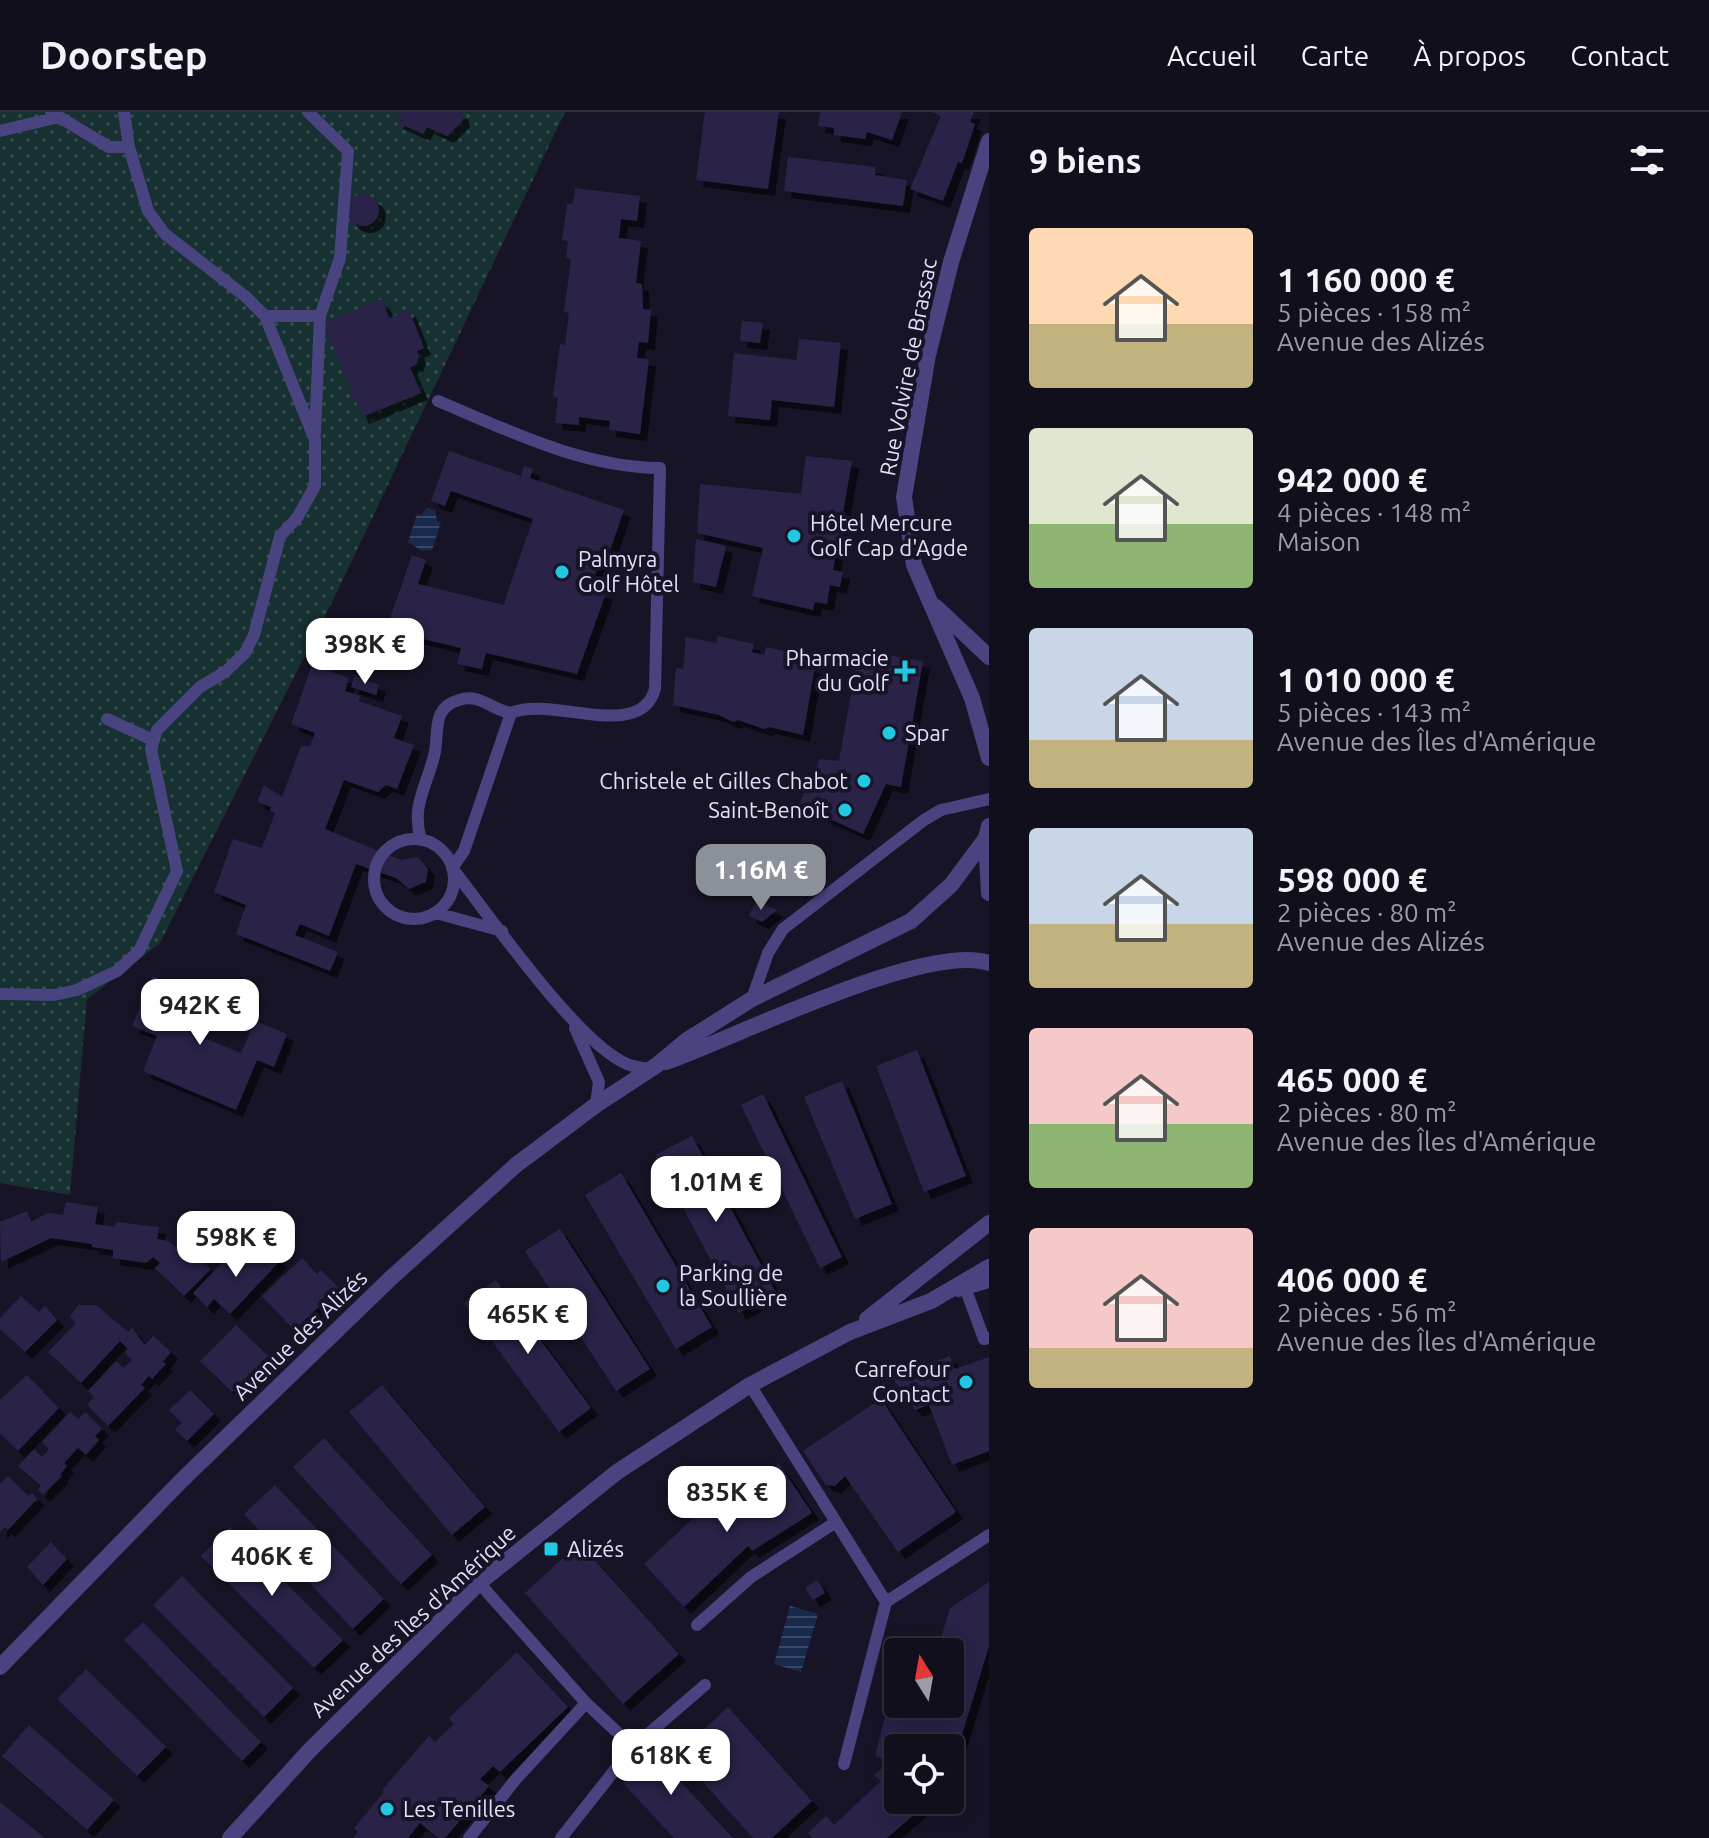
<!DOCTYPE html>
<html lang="fr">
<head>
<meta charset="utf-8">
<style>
	:root { --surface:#120f1d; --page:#1b1826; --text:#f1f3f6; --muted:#9c9ca4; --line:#312f3b; --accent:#8c9099 }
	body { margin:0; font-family:Ubuntu,sans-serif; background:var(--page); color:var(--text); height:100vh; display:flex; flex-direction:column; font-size:30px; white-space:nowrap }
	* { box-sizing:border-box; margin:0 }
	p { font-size:26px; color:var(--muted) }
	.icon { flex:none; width:44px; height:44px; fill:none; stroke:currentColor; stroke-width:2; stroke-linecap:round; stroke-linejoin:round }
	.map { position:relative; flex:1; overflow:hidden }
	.side { display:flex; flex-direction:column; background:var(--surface); width:720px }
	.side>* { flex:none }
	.needle { width:52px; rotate:349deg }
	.buttons { position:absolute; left:884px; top:1526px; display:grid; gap:16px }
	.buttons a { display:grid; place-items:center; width:80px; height:80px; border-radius:8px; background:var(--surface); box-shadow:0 4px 20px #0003,0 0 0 2px var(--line); font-size:40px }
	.price { position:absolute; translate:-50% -68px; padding:0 18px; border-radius:16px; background:#fff; color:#222; font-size:26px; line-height:52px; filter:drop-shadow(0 2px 4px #0008) }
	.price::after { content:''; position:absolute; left:50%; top:48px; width:24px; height:18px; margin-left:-12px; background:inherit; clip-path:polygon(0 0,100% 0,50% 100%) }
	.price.current { background:var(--accent); color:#fff }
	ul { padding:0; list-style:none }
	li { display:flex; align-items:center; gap:24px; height:200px; padding:0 40px }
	li span { display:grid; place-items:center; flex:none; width:224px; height:160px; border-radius:8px; color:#555 }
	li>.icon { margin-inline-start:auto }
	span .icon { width:96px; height:96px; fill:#fffc; stroke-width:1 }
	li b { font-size:34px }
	h2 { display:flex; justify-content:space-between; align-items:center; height:96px; padding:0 40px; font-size:34px }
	header { display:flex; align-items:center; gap:48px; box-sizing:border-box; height:112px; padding:0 40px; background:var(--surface); border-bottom:2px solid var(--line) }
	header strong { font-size:38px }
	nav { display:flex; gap:44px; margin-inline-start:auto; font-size:28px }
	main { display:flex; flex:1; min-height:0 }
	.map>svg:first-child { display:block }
</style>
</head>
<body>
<header>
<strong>Doorstep</strong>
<nav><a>Accueil</a><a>Carte</a><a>À propos</a><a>Contact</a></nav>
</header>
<main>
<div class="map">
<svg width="989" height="1726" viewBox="0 0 989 1726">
	<defs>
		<pattern id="grass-dots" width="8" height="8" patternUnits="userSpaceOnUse" patternTransform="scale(2)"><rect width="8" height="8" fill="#173031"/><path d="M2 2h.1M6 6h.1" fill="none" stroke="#394e50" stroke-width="1.8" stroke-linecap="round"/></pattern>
		<pattern id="water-rules" width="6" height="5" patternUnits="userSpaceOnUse" patternTransform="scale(2)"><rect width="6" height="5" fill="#182a4c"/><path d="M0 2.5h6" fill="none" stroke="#394867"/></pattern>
		<filter id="shadow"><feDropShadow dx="7" dy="7" stdDeviation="0" flood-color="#0009"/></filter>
	</defs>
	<rect width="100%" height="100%" fill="#181427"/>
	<path fill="url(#grass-dots)" d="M 0,0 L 565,0 L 337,480 L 160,831 L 87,887 L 70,1083 L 0,1071 Z"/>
	<path fill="url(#water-rules)" d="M 427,396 L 435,398 L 437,409 L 441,410 L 432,438 L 422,439 L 408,430 L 417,402 L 421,403 Z
		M 790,1494 L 818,1502 L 801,1560 L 774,1552 Z"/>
	<path fill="#2b2246" filter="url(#shadow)" d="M 401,0 L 461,0 L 463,8 L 447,24 L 427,15 L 423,22 L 396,10 Z
		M 705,0 L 779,0 L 768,77 L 696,68 Z
		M 820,0 L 902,0 L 892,28 L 867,20 L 865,27 L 834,23 L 834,16 L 818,14 Z
		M 932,0 L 974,0 L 970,10 L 975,12 L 962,51 L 958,50 L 943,89 L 910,77 L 941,4 Z
		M 788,45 L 876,55 L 875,63 L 907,68 L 903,94 L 784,79 Z
		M 575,76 L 640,84 L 637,109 L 621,107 L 619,126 L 641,129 L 636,171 L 642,172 L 643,197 L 651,198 L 648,231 L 639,230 L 637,246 L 649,247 L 640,322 L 609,318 L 610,309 L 579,305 L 579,313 L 555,311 L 558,286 L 553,285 L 560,232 L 565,233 L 569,201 L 564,200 L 571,147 L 566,146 L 568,129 L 562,128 L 567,92 L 573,92 Z
		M347 98a16 16 0 1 1 32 0a16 16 0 1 1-32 0Z
		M 382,187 L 389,206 L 409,198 L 424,236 L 417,239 L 419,245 L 416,253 L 410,255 L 421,281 L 362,305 L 323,211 Z
		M 742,209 L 763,211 L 760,231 L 740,229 Z
		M 799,227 L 841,231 L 834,295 L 772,288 L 770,308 L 728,304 L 734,241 L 796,248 Z
		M 449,339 L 521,364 L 524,354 L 533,357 L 530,366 L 624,398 L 608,444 L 603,442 L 590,476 L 606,481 L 577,562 L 486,541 L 482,557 L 457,552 L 461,536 L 386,518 L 412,443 L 426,448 L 418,472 L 504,493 L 507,482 L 533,407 L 451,379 L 445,394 L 431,389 Z
		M 806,344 L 852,349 L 833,458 L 843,460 L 840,475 L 830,473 L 827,492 L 815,490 L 813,498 L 752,484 L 763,436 L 697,421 L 700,372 L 801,382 Z
		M 696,427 L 726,434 L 716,475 L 693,470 Z
		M 718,524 L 754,532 L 752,540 L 764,543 L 766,535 L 803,544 L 802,552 L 815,555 L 803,623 L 769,615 L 764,617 L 738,608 L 733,610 L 719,603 L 673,593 L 676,556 L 683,557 L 686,525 L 716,531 Z
		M 859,538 L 923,549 L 901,675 L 886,672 L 863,722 L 799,693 L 820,647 L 839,649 Z
		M 312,553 L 349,566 L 345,579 L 360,584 L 359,589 L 402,604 L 394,626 L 414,633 L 397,677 L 386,673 L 378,680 L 344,668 L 325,717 L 401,748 L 418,745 L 428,757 L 426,770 L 409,777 L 396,766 L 356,752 L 329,824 L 300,812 L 295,823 L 338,840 L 330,859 L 236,822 L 246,793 L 214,780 L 233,727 L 262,736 L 275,701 L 270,699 L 271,695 L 257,690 L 264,673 L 282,685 L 301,634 L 310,634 L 315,621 L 291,612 Z
		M 355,564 L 379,573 L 376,583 L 351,575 Z
		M 756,789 L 777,798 L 762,810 L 749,804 Z
		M 153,864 L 203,885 L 189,920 L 241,941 L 255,909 L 287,922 L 274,955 L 257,948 L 236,998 L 143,959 L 157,924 L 132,914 Z
		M 917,938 L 966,1064 L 924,1080 L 876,954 Z
		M 842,969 L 892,1092 L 855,1107 L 804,985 Z
		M 763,982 L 842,1145 L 820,1156 L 741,993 Z
		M 692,1024 L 776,1181 L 739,1201 L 655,1043 Z
		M 621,1061 L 712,1215 L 676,1237 L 585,1083 Z
		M 66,1090 L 98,1095 L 95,1112 L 115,1115 L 116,1110 L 159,1115 L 157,1127 L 168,1129 L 175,1135 L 182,1129 L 211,1157 L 184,1184 L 155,1156 L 160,1151 L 153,1145 L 146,1151 L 113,1146 L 113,1138 L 92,1135 L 92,1132 L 51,1126 L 1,1150 L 0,1110 L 27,1099 L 31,1109 L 49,1101 L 63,1103 Z
		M 560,1117 L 650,1257 L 616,1279 L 525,1139 Z
		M 237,1135 L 252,1149 L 265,1135 L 280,1149 L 230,1202 L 214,1187 L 207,1195 L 193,1181 Z
		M 302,1146 L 317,1162 L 321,1158 L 339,1176 L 294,1218 L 262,1184 Z
		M 496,1168 L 591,1296 L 559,1320 L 464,1191 Z
		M 21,1184 L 39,1200 L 45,1194 L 57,1208 L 25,1240 L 0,1217 L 0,1206 Z
		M 78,1193 L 96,1193 L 128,1220 L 132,1216 L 145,1233 L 153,1224 L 171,1240 L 163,1250 L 166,1252 L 152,1267 L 149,1264 L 141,1273 L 145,1276 L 108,1314 L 87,1293 L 94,1285 L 88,1279 L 116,1249 L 123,1256 L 132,1248 L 125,1241 L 128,1237 L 120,1229 L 81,1271 L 48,1240 L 76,1211 L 70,1205 Z
		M 236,1213 L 268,1244 L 232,1280 L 200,1249 Z
		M 950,1244 L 955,1257 L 989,1245 L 989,1339 L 952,1353 L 929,1293 L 915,1298 L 892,1265 Z
		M 27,1263 L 59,1296 L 18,1339 L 0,1321 L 0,1288 Z
		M 382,1273 L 485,1395 L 452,1423 L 349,1300 Z
		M 190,1278 L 214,1302 L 187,1329 L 175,1317 L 182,1311 L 169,1298 Z
		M 881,1287 L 956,1400 L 898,1440 L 845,1364 L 835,1374 L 826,1373 L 803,1339 Z
		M 70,1300 L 78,1307 L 85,1300 L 102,1317 L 95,1324 L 99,1328 L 86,1343 L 78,1336 L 64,1351 L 67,1354 L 60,1363 L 62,1364 L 43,1383 L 38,1378 L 41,1374 L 18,1354 L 34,1337 L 42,1345 L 49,1337 L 42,1330 Z
		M 324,1326 L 432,1443 L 401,1472 L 293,1355 Z
		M 779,1352 L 812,1401 L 752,1439 L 748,1434 L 684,1495 L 644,1452 L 697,1403 L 710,1395 L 713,1399 L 723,1393 L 721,1389 Z
		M 8,1364 L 29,1384 L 32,1381 L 37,1387 L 8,1418 L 5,1415 L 0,1420 L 0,1372 Z
		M 275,1373 L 384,1487 L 353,1517 L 244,1402 Z
		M 230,1415 L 343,1528 L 314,1556 L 201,1444 Z
		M 51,1430 L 67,1447 L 43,1473 L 27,1455 Z
		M 579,1431 L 679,1542 L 623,1592 L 525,1481 Z
		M 182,1464 L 293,1576 L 264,1605 L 153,1493 Z
		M 817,1468 L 825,1481 L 813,1488 L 805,1476 Z
		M 989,1470 L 989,1534 L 951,1659 L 950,1636 L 898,1636 L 898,1688 L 931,1688 L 887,1726 L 813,1726 L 808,1721 L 826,1704 L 834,1713 L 881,1669 L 874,1663 L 890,1649 L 875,1644 L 892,1578 L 898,1579 L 898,1592 L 950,1592 L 950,1540 L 937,1540 L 950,1496 Z
		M 143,1510 L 261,1630 L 242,1649 L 124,1528 Z
		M 517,1540 L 568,1595 L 500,1660 L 493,1654 L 480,1667 L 489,1674 L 445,1726 L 438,1726 L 420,1711 L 408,1726 L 353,1726 L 358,1720 L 354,1716 L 384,1680 L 382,1678 L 429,1624 L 435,1630 L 454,1612 L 449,1606 Z
		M 86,1557 L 166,1635 L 137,1664 L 57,1587 Z
		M 728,1595 L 812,1689 L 772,1726 L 753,1726 L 678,1642 Z
		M 29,1613 L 114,1688 L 87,1718 L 2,1644 Z
		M 655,1626 L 679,1651 L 671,1659 L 733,1726 L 674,1726 L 623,1671 L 643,1652 L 636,1644 Z
		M 0,1690 L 45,1726 L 0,1726 Z"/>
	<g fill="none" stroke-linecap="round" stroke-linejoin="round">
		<path stroke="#494480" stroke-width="12" d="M 51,0 L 109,35 L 129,35
			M 0,19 L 59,5
			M 265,204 L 320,204 L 340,146 L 348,39 L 308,0
			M 438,289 C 510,319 581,355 660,356 L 655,577 C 640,631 551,583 511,601
			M 315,321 L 320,204
			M 107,607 L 153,628
			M374 767a40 40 0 1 1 80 0a40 40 0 1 1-80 0Z
			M 421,728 C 411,695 426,676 434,644 C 440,622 430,596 459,588 C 481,581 491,598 511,601 L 464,739 L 452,756 C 489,803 577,931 627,952 C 634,955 643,956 651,957
			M 436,801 L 502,819
			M 0,882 L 54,883 L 77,878 L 117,859 L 139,839 L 177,759 L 151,637 L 157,618 L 200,575 L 225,560 L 245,541 L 254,523 L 280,424 L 297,406 L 315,374 L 315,328 L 265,204 L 246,185 L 165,122 L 148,99 L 129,35 L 124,0
			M 752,887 L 768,841 L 783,817 L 924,708 L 941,698 L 989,687
			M 575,916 L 599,970 L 596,993
			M 966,1178 L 984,1227 L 989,1226
			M 958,1179 L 989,1170
			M 836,1410 L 886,1490 L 989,1423
			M 479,1471 L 586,1591 L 633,1635
			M 697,1513 L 751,1465 L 836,1410 L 750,1273
			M 844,1652 L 886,1490
			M 469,1726 L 516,1667 L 586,1591
			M 561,1726 L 633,1635 L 705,1573"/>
		<path stroke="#494480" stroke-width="16" d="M 989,29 L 951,150 L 928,243 L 904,385 L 914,453 L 972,586 L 989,646
			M 936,495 L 989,545
			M 867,1207 L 989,1111
			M 230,1726 L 309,1639 L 479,1471 L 617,1360 L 750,1273 L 850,1220 L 931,1189 L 989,1155"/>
		<path stroke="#494480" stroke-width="16" d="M 989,714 L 986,726 L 989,781
			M 666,950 C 734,926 926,830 989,851
			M 0,1555 L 182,1368 L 391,1166 L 516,1053 L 596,993 L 657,953 L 687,928 L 752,887 L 911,809 L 951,773 L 986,726"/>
	</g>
	<g fill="#22c7e3" stroke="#181427" stroke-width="3">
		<circle cx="794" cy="424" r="8"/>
		<circle cx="562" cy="460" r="8"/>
		<path d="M901 547h8v8h8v8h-8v8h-8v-8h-8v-8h8z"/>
		<circle cx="889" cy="621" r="8"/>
		<circle cx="864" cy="669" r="8"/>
		<circle cx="845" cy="698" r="8"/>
		<circle cx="663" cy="1174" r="8"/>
		<circle cx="966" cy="1270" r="8"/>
		<rect x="543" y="1429" width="16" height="16" rx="4"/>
		<circle cx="387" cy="1697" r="8"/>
	</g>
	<g text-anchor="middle" stroke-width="8" stroke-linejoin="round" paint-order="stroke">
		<g font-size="22" fill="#e3defb" stroke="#181427">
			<text transform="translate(908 255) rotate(-79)" y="8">Rue Volvire de Brassac</text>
			<text transform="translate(300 1223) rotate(-44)" y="8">Avenue des Alizés</text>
			<text transform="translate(413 1509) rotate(-43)" y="8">Avenue des Îles d'Amérique</text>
		</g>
		<g font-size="22" fill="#e3defb" stroke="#181427" text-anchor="start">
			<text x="810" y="419">Hôtel Mercure<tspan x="810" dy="25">Golf Cap d'Agde</tspan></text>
			<text x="578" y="455">Palmyra<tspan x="578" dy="25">Golf Hôtel</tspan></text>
			<text x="889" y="554" text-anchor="end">Pharmacie<tspan x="889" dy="25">du Golf</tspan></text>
			<text x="905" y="629">Spar</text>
			<text x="848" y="677" text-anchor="end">Christele et Gilles Chabot</text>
			<text x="829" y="706" text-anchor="end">Saint-Benoît</text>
			<text x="679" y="1169">Parking de<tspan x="679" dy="25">la Soullière</tspan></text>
			<text x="950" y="1265" text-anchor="end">Carrefour<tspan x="950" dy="25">Contact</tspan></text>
			<text x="567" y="1445">Alizés</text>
			<text x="403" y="1705">Les Tenilles</text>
		</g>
	</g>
</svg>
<div class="buttons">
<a><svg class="needle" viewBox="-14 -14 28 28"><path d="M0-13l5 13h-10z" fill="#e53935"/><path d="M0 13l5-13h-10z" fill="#9c9ca4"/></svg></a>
<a><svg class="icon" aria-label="locate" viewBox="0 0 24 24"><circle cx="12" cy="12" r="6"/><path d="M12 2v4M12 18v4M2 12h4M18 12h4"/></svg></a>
</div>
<b class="price" style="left:365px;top:574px">398K €</b>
<b class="price current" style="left:761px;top:800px">1.16M €</b>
<b class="price" style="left:200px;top:935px">942K €</b>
<b class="price" style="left:716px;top:1112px">1.01M €</b>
<b class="price" style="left:236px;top:1167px">598K €</b>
<b class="price" style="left:528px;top:1244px">465K €</b>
<b class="price" style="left:727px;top:1422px">835K €</b>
<b class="price" style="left:272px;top:1486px">406K €</b>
<b class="price" style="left:671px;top:1685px">618K €</b>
</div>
<section class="side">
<h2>9 biens<svg class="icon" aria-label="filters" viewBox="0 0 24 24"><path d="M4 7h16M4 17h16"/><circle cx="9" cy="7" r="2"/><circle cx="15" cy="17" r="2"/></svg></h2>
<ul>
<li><span style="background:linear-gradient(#ffd9b3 60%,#c2b280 0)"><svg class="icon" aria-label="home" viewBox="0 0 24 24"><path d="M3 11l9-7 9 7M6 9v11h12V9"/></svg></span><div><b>1 160 000 €</b><p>5 pièces · 158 m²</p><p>Avenue des Alizés</p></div></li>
<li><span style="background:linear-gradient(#dfe7d0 60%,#8fb573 0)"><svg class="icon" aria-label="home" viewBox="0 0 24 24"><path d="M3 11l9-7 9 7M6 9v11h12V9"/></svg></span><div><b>942 000 €</b><p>4 pièces · 148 m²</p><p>Maison</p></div></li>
<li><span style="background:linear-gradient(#c9d6e8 70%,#c2b280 0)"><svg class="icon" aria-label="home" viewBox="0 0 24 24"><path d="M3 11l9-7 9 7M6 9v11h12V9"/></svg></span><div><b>1 010 000 €</b><p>5 pièces · 143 m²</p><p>Avenue des Îles d'Amérique</p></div></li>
<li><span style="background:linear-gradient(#c9d6e8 60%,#c2b280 0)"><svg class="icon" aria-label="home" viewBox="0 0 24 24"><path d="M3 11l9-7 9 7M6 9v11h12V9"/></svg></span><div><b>598 000 €</b><p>2 pièces · 80 m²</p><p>Avenue des Alizés</p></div></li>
<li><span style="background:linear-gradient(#f6c9c9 60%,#8fb573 0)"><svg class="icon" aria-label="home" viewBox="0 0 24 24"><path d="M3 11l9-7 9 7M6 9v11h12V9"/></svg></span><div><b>465 000 €</b><p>2 pièces · 80 m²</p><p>Avenue des Îles d'Amérique</p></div></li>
<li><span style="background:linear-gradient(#f6c9c9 75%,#c2b280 0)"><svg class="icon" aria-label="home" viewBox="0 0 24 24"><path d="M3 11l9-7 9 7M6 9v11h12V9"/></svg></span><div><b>406 000 €</b><p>2 pièces · 56 m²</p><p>Avenue des Îles d'Amérique</p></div></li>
</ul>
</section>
</main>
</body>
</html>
